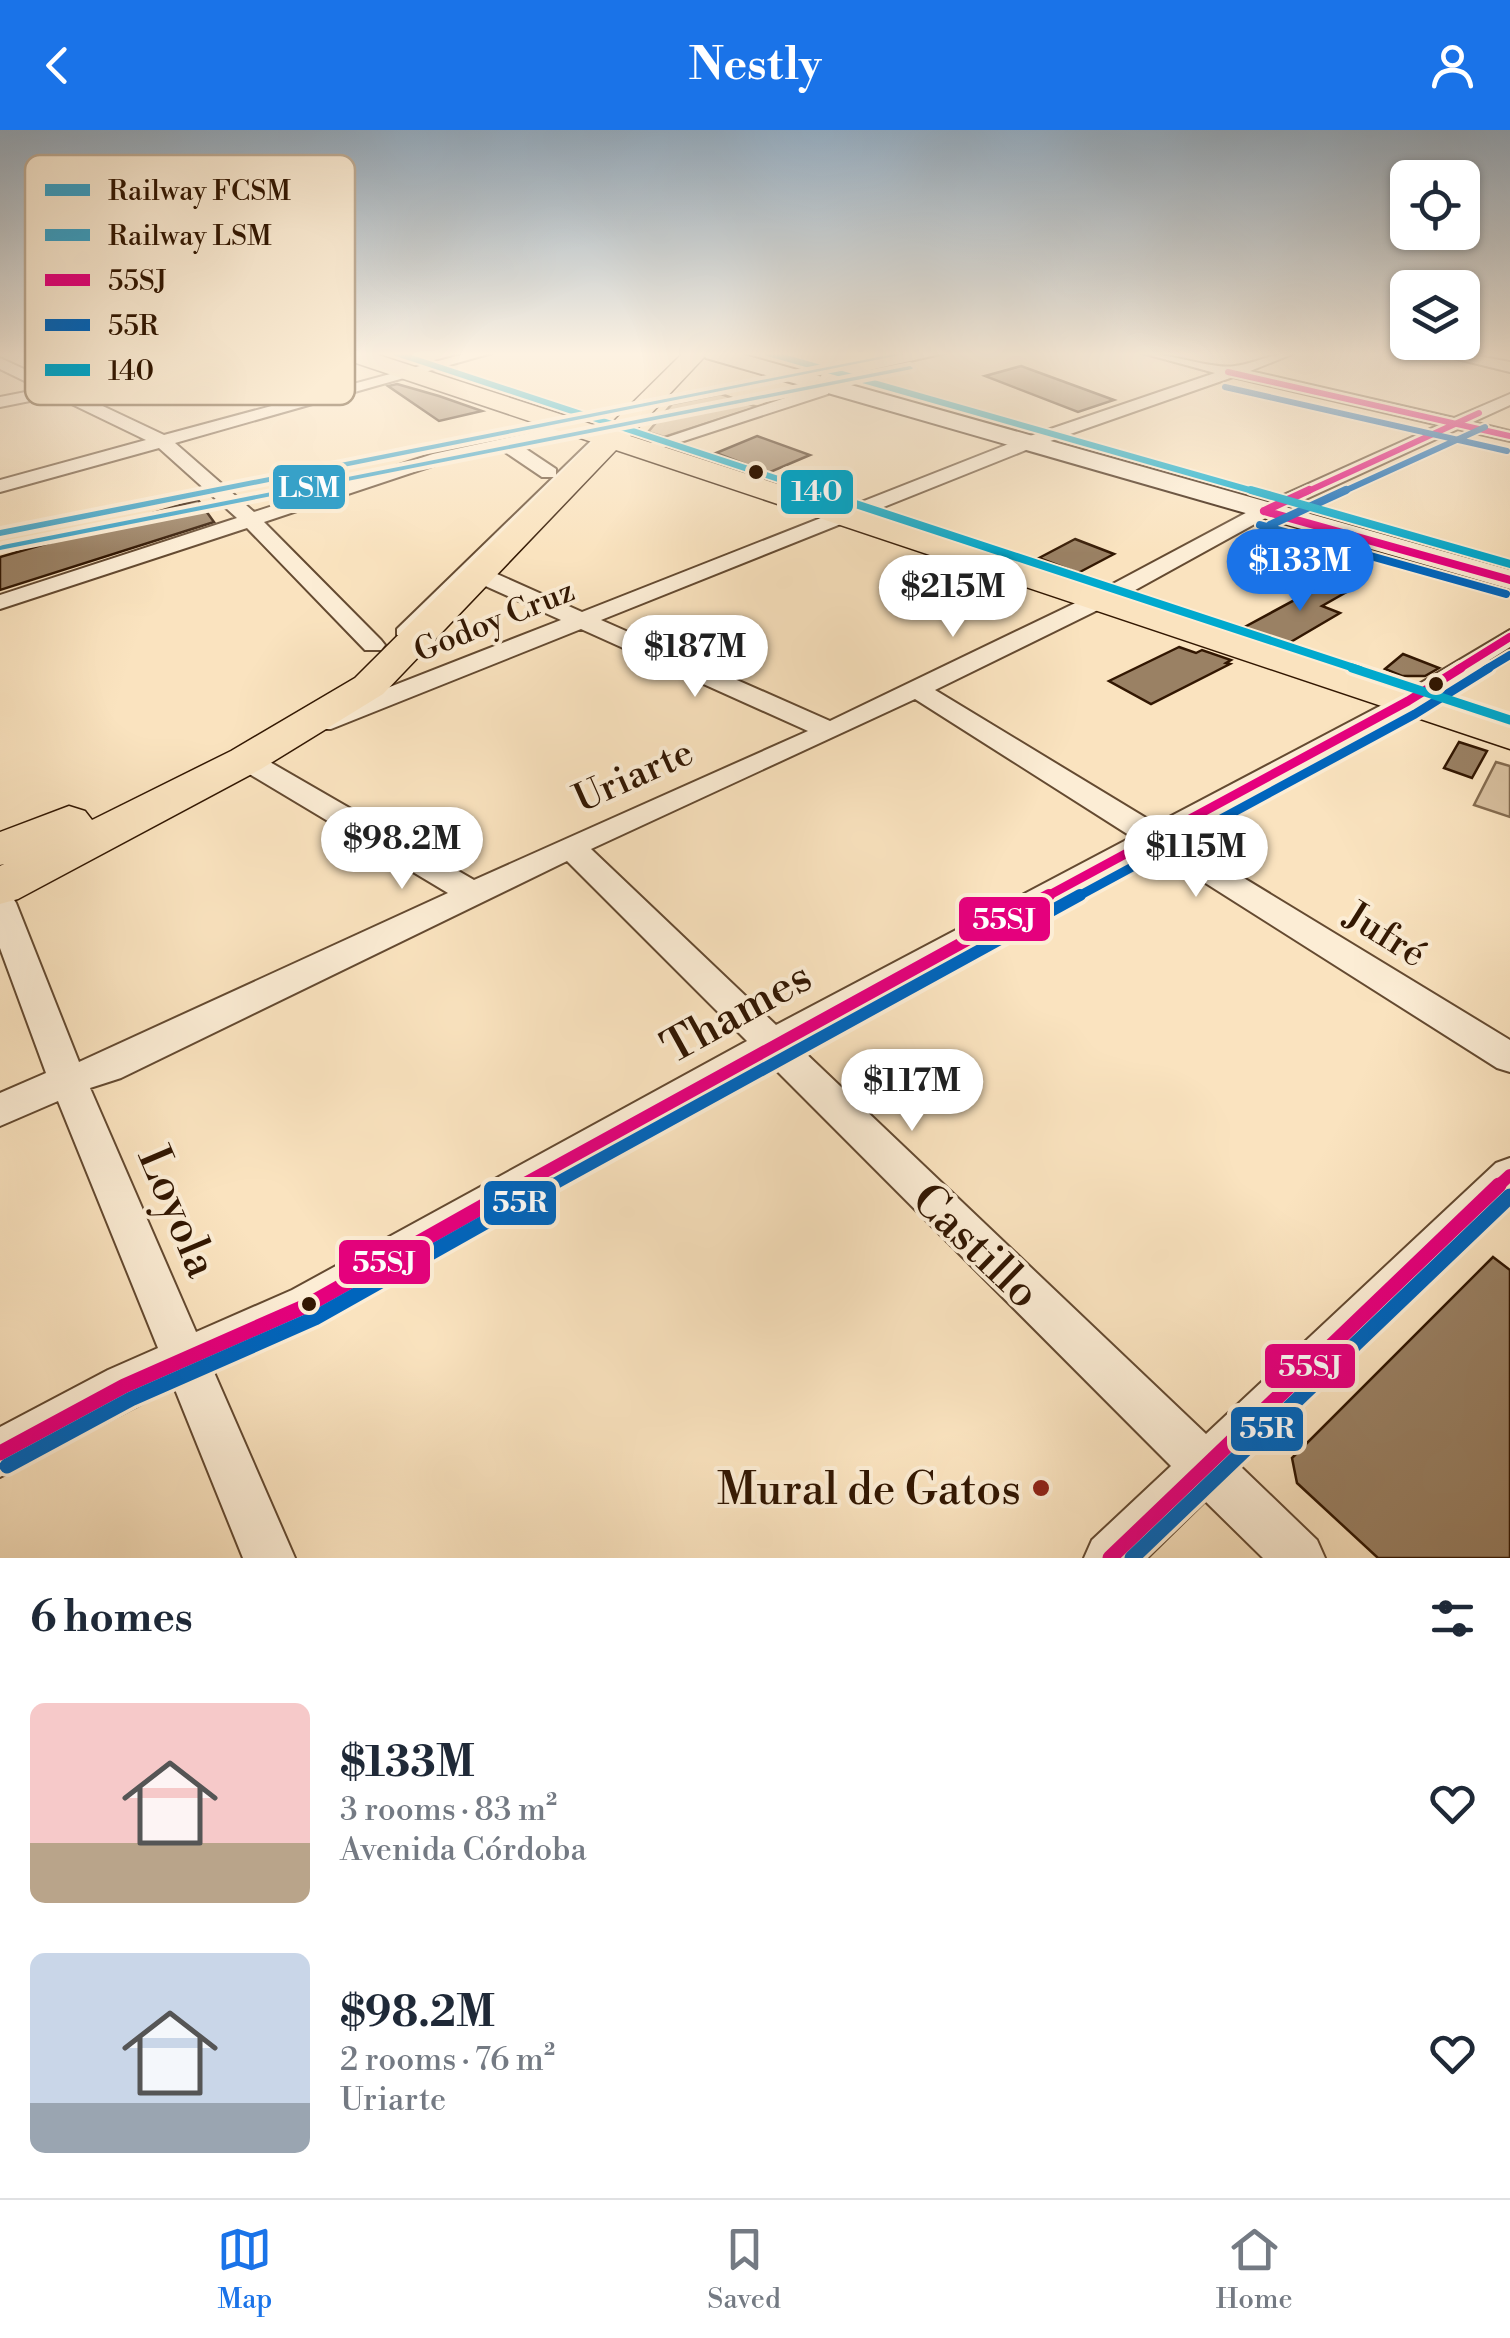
<!DOCTYPE html>
<html lang="en">
<head>
<meta charset="utf-8">
<style>
	:root { --surface:#fff; --page:#f2f2f3; --text:#1f2937; --muted:#747a83; --line:#e0e1e3; --accent:#1a73e8 }
	body { margin:0; font-family:"Libre Bodoni",serif; background:var(--page); color:var(--text); height:100vh; display:flex; flex-direction:column; font-size:38px; white-space:nowrap }
	* { box-sizing:border-box; margin:0 }
	p { font-size:32px; color:var(--muted) }
	.icon { flex:none; width:55px; height:55px; fill:none; stroke:currentColor; stroke-width:2; stroke-linecap:round; stroke-linejoin:round }
	.map { position:relative; height:1428px; overflow:hidden }
	.panel { display:flex; flex-direction:column; background:var(--surface); flex:1 }
	.panel>* { flex:none }
	.fabs { position:absolute; left:1390px; top:30px; display:grid; gap:20px }
	.fabs a { display:grid; place-items:center; width:90px; height:90px; border-radius:15px; background:var(--surface); box-shadow:0 2px 8px #0004; font-size:50px }
	.price { position:absolute; translate:-50% -85px; padding:0 22px; border-radius:35px; background:#fff; color:#222; font-size:32px; line-height:65px; filter:drop-shadow(0 2px 5px #0008) }
	.price::after { content:''; position:absolute; left:50%; top:60px; width:30px; height:22px; margin-left:-15px; background:inherit; clip-path:polygon(0 0,100% 0,50% 100%) }
	.price.active { background:var(--accent); color:#fff }
	ul { padding:0; list-style:none }
	li { display:flex; align-items:center; gap:30px; height:250px; padding:0 30px }
	li span { display:grid; place-items:center; flex:none; width:280px; height:200px; border-radius:15px; color:#555 }
	li>.icon { margin-inline-start:auto }
	span .icon { width:120px; height:120px; fill:#fffc; stroke-width:1 }
	li b { font-size:42px }
	h2 { display:flex; justify-content:space-between; align-items:center; height:120px; padding:0 30px; font-size:42px }
	header { display:flex; justify-content:space-between; align-items:center; height:130px; padding:0 30px; background:var(--accent); color:#fff; font-size:45px; font-weight:700 }
	.dock { display:flex; justify-content:space-around; align-items:center; height:140px; border-top:2px solid var(--line); background:var(--surface); font-size:28px; color:var(--muted) }
	.dock a { display:grid; justify-items:center; gap:5px }
	.dock .active { color:var(--accent) }
	.map>svg:first-child { display:block }
</style>
</head>
<body>
<header><svg class="icon" aria-label="back" viewBox="0 0 24 24"><path d="M15 5l-7 7 7 7"/></svg>Nestly<svg class="icon" aria-label="person" viewBox="0 0 24 24"><circle cx="12" cy="8" r="4"/><path d="M4 21q1-7 8-7t8 7"/></svg></header>
<div class="map">
<svg width="1510" height="1428" viewBox="0 0 1510 1428">
	<rect width="100%" height="100%" fill="#fae3bf"/>
	<filter id="stains"><feTurbulence type="fractalNoise" baseFrequency=".002" numOctaves="4"/><feColorMatrix values="0 0 0 0 .2 0 0 0 0 .09 0 0 0 0 .02 0 0 0 .5 -.17"/></filter>
	<radialGradient id="worn" r=".72"><stop offset=".6" stop-color="#630" stop-opacity="0"/><stop offset="1" stop-color="#630" stop-opacity=".3"/></radialGradient>
	<path fill="#d8c09f" stroke="#856c50" stroke-width="2.5" d="M 721,264 L 757,277 L 664,307 L 648,302 L 672,274 Z
		M 1496,632 L 1510,636 L 1510,687 L 1474,675 Z"/>
	<path fill="#9a8164" stroke="#321702" stroke-width="2.5" d="M 1021,236 L 1114,270 L 1078,282 L 985,246 Z
		M 397,254 L 439,266 L 482,281 L 439,291 L 388,256 Z
		M 757,306 L 810,325 L 768,343 L 716,323 Z
		M 198,370 L 214,392 L 0,460 L 0,427 Z
		M 1075,409 L 1114,424 L 1078,443 L 1039,428 Z
		M 1341,445 L 1350,460 L 1322,476 L 1340,483 L 1289,513 L 1239,500 Z
		M 1179,517 L 1196,523 L 1202,520 L 1231,530 L 1226,533 L 1230,534 L 1151,574 L 1109,551 Z
		M 1403,524 L 1439,538 L 1425,546 L 1402,546 L 1385,539 Z
		M 1459,612 L 1487,621 L 1472,648 L 1444,638 Z
		M 1493,1127 L 1510,1140 L 1510,1428 L 1378,1428 L 1297,1353 L 1292,1328 Z"/>
	<g fill="none" stroke-linecap="round" stroke-linejoin="round">
		<defs>
			<path id="lane" d="M 599,303 L 606,305 L 405,505 L 397,505 L 397,499 Z"/>
			<path id="street" d="M 218,223 L 247,223 L 73,262 L 164,305 L 468,223 L 492,223 L 175,313 L 254,382 L 433,324 L 575,293 L 584,298 L 520,315 L 556,339 L 556,347 L 542,347 L 502,320 L 444,332 L 264,392 L 381,510 L 385,515 L 381,520 L 365,520 L 247,398 L 0,479 L 0,465 L 237,388 L 159,318 L 0,362 L 0,350 L 146,310 L 55,266 L 0,277 L 0,267 L 41,259 L 0,239 L 0,228 L 59,255 Z
				M 916,223 L 945,223 L 835,248 L 828,264 L 647,323 L 635,323 L 632,319 L 815,258 L 823,242 Z
				M 1142,223 C 1169,223 1214,240 1235,236 C 1256,233 1272,223 1295,223 L 1250,241 L 1454,288 L 1510,264 L 1510,275 L 1473,292 L 1510,301 L 1510,311 L 1458,299 L 1271,385 L 1108,475 L 935,560 L 1156,694 L 1399,566 L 1510,500 L 1510,517 L 1417,576 L 1178,708 L 1510,910 L 1510,942 L 1497,938 L 1155,721 L 799,917 L 1206,1304 L 1496,1033 L 1510,1028 L 1510,1071 L 1240,1336 L 1317,1410 L 1325,1428 L 1263,1428 L 1205,1371 L 1147,1428 L 1084,1428 L 1092,1410 L 1171,1336 L 769,933 L 324,1190 L 213,1240 L 295,1428 L 243,1428 L 174,1257 L 0,1347 L 0,1297 L 108,1240 L 158,1218 L 58,971 L 0,996 L 0,963 L 46,943 L 0,818 L 0,762 L 11,765 L 16,773 L 79,932 L 448,763 L 236,636 L 232,630 L 236,624 L 256,624 L 474,750 L 808,601 L 581,499 L 331,599 L 313,599 L 309,593 L 313,587 L 561,490 L 472,450 L 469,445 L 472,440 L 488,440 L 582,482 L 1024,308 L 1215,243 ZM 1233,247 L 1439,295 L 1257,377 L 1092,465 L 830,591 L 601,490 L 1036,316 ZM 915,569 L 1132,707 L 776,895 L 591,719 ZM 567,731 L 747,911 L 292,1160 L 196,1202 L 90,958 L 121,948 Z
				M 1433,223 L 1462,223 L 1510,232 L 1510,242 Z"/>
			<path id="secondary" d="M 703,223 L 737,223 L 1510,440 L 1510,459 L 706,228 Z"/>
			<path id="primary" d="M 337,223 L 372,223 L 606,299 L 683,223 L 708,223 L 630,306 L 1510,592 L 1510,619 L 616,320 L 383,564 L 261,639 L 18,769 L 0,774 L 0,736 L 4,734 L 0,735 L 0,702 L 69,676 L 85,681 L 92,690 L 231,621 L 355,548 L 592,312 L 341,228 Z"/>
		</defs>
		<use href="#lane" stroke="#644a31" stroke-width="4"/>
		<use href="#street" stroke="#644a31" stroke-width="4"/>
		<use href="#secondary" stroke="#321702" stroke-width="4"/>
		<use href="#primary" stroke="#321702" stroke-width="3"/>
		<use href="#lane" fill="#fcedd5" fill-rule="evenodd"/>
		<use href="#street" fill="#fcedd5" fill-rule="evenodd"/>
		<use href="#secondary" fill="#fcedd5" fill-rule="evenodd"/>
		<use href="#primary" fill="#fae3bf" fill-rule="evenodd"/>
		<defs>
			<path id="bus-1-far4" d="M 1228,242 L 1510,306
				M 1304,363 L 1479,283"/>
			<path id="bus-1-far3" d="M 1264,381 L 1309,360
				M 1264,381 L 1510,450
				M 1457,540 L 1510,507"/>
			<path id="bus-1-far2" d="M 1044,768 L 1408,571 L 1461,538"/>
			<path id="bus-1-far1" d="M 516,1058 L 1049,765
				M 1496,1058 L 1510,1045"/>
			<path id="bus-1" d="M 0,1323 L 124,1256 L 308,1175 L 521,1055
				M 1110,1428 L 1499,1055"/>
			<path id="bus-2-far4" d="M 1225,257 L 1507,321
				M 1340,363 L 1485,297"/>
			<path id="bus-2-far3" d="M 1260,395 L 1506,464
				M 1270,395 L 1346,360
				M 1485,540 L 1510,525"/>
			<path id="bus-2-far2" d="M 1075,768 L 1415,584 L 1489,538"/>
			<path id="bus-2-far1" d="M 547,1058 L 1080,765"/>
			<path id="bus-2" d="M 7,1336 L 131,1269 L 315,1188 L 551,1055
				M 1132,1428 L 1510,1066"/>
			<path id="bus-3-far2" d="M 396,223 L 821,363
				M 768,223 L 1260,363"/>
			<path id="bus-3-far1" d="M 813,360 L 1360,540
				M 1251,360 L 1510,434"/>
			<path id="bus-3" d="M 1352,538 L 1510,590"/>
		</defs>
		<use href="#bus-1-far4" stroke="#fcedd5" stroke-width="10"/>
		<use href="#bus-1-far3" stroke="#fcedd5" stroke-width="12"/>
		<use href="#bus-1-far2" stroke="#fcedd5" stroke-width="16"/>
		<use href="#bus-1-far1" stroke="#fcedd5" stroke-width="20"/>
		<use href="#bus-1" stroke="#fcedd5" stroke-width="22"/>
		<use href="#bus-2-far4" stroke="#fcedd5" stroke-width="10"/>
		<use href="#bus-2-far3" stroke="#fcedd5" stroke-width="12"/>
		<use href="#bus-2-far2" stroke="#fcedd5" stroke-width="16"/>
		<use href="#bus-2-far1" stroke="#fcedd5" stroke-width="20"/>
		<use href="#bus-2" stroke="#fcedd5" stroke-width="22"/>
		<use href="#bus-3-far2" stroke="#fcedd5" stroke-width="10"/>
		<use href="#bus-3-far1" stroke="#fcedd5" stroke-width="12"/>
		<use href="#bus-3" stroke="#fcedd5" stroke-width="16"/>
		<use href="#bus-1-far4" stroke="#e5007d" stroke-width="6"/>
		<use href="#bus-1-far3" stroke="#e5007d" stroke-width="8"/>
		<use href="#bus-1-far2" stroke="#e5007d" stroke-width="9"/>
		<use href="#bus-1-far1" stroke="#e5007d" stroke-width="12"/>
		<use href="#bus-1" stroke="#e5007d" stroke-width="15"/>
		<use href="#bus-2-far4" stroke="#0065bd" stroke-width="6"/>
		<use href="#bus-2-far3" stroke="#0065bd" stroke-width="8"/>
		<use href="#bus-2-far2" stroke="#0065bd" stroke-width="9"/>
		<use href="#bus-2-far1" stroke="#0065bd" stroke-width="12"/>
		<use href="#bus-2" stroke="#0065bd" stroke-width="15"/>
		<use href="#bus-3-far2" stroke="#00a9ce" stroke-width="6"/>
		<use href="#bus-3-far1" stroke="#00a9ce" stroke-width="8"/>
		<use href="#bus-3" stroke="#00a9ce" stroke-width="9"/>
		<defs>
			<path id="rail-1" d="M 899,223 L 910,223 L 0,406 L 0,400 Z"/>
			<path id="rail-2" d="M 910,236 L 913,238 L 912,239 L 0,420 L 0,416 L 3,415 Z"/>
		</defs>
		<use href="#rail-1" stroke="#fcedd5" stroke-width="8"/>
		<use href="#rail-2" stroke="#fcedd5" stroke-width="8"/>
		<use href="#rail-1" fill="#36a2ca" fill-rule="evenodd"/>
		<use href="#rail-2" fill="#36a2ca" fill-rule="evenodd"/>
	</g>
	<linearGradient id="sky" x2="0" y2="1"><stop stop-color="#94abbe"/><stop offset="0.53" stop-color="#fdf2e2"/><stop offset="1" stop-color="#fdf2e2" stop-opacity="0"/></linearGradient>
	<rect width="1510" height="423" fill="url(#sky)"/>
	<g fill="#321702" stroke="#fcedd5" stroke-width="4">
		<circle cx="756" cy="342" r="9"/>
		<circle cx="1436" cy="554" r="9"/>
		<circle cx="309" cy="1174" r="9"/>
	</g>
	<circle fill="#8f2418" stroke="#fcedd5" stroke-width="4" cx="1041" cy="1358" r="10"/>
	<g text-anchor="middle" stroke-width="8" stroke-linejoin="round" paint-order="stroke">
		<g font-size="32" fill="#321702" stroke="#fcedd5">
			<text transform="translate(494 490) rotate(-22)" y="11">Godoy Cruz</text>
		</g>
		<g font-size="38" fill="#321702" stroke="#fcedd5">
			<text transform="translate(633 645) rotate(-24)" y="13">Uriarte</text>
			<text transform="translate(1386 804) rotate(32)" y="13">Jufré</text>
		</g>
		<g font-size="45" fill="#321702" stroke="#fcedd5">
			<text transform="translate(736 881) rotate(-29)" y="16">Thames</text>
			<text transform="translate(179 1081) rotate(67)" y="16">Loyola</text>
			<text transform="translate(977 1115) rotate(44)" y="16">Castillo</text>
		</g>
		<g font-size="45" fill="#321702" stroke="#fcedd5" text-anchor="end">
			<text x="1021" y="1374">Mural de Gatos</text>
		</g>
	</g>
	<rect x="25" y="25" width="330" height="250" rx="15" fill="#fcedd5" stroke="#bfad96" stroke-width="2.5"/>
	<rect x="45" y="54" width="45" height="12" fill="#36a2ca"/>
	<rect x="45" y="99" width="45" height="12" fill="#36a2ca"/>
	<rect x="45" y="144" width="45" height="12" fill="#e5007d"/>
	<rect x="45" y="189" width="45" height="12" fill="#0065bd"/>
	<rect x="45" y="234" width="45" height="12" fill="#00a9ce"/>
	<g font-size="28" fill="#321702">
		<text x="108" y="70">Railway FCSM</text>
		<text x="108" y="115">Railway LSM</text>
		<text x="108" y="160">55SJ</text>
		<text x="108" y="205">55R</text>
		<text x="108" y="250">140</text>
	</g>
	<g stroke="#fcedd5" stroke-width="4">
		<rect x="271" y="333" width="76" height="48" rx="10" fill="#36a2ca"/>
		<rect x="779" y="338" width="76" height="48" rx="10" fill="#00a9ce"/>
		<rect x="957" y="765" width="95" height="48" rx="10" fill="#e5007d"/>
		<rect x="482" y="1049" width="76" height="48" rx="10" fill="#0065bd"/>
		<rect x="337" y="1108" width="95" height="48" rx="10" fill="#e5007d"/>
		<rect x="1263" y="1212" width="94" height="48" rx="10" fill="#e5007d"/>
		<rect x="1229" y="1275" width="76" height="48" rx="10" fill="#0065bd"/>
	</g>
	<g font-size="28" text-anchor="middle" font-weight="bold" fill="#fff">
		<text x="309" y="367">LSM</text>
		<text x="817" y="371">140</text>
		<text x="1004" y="799">55SJ</text>
		<text x="520" y="1082">55R</text>
		<text x="384" y="1142">55SJ</text>
		<text x="1310" y="1246">55SJ</text>
		<text x="1267" y="1308">55R</text>
	</g>
	<rect width="100%" height="100%" filter="url(#stains)"/>
	<rect width="100%" height="100%" fill="url(#worn)"/>
</svg>
<div class="fabs">
<a><svg class="icon" aria-label="locate" viewBox="0 0 24 24"><circle cx="12" cy="12" r="6"/><path d="M12 2v4M12 18v4M2 12h4M18 12h4"/></svg></a>
<a><svg class="icon" aria-label="layers" viewBox="0 0 24 24"><path d="M12 4l9 5-9 5-9-5zM3 14l9 5 9-5"/></svg></a>
</div>
<b class="price active" style="left:1300px;top:484px">$133M</b>
<b class="price" style="left:953px;top:510px">$215M</b>
<b class="price" style="left:695px;top:570px">$187M</b>
<b class="price" style="left:402px;top:762px">$98.2M</b>
<b class="price" style="left:1196px;top:770px">$115M</b>
<b class="price" style="left:912px;top:1004px">$117M</b>
</div>
<section class="panel">
<h2>6 homes<svg class="icon" aria-label="filters" viewBox="0 0 24 24"><path d="M4 7h16M4 17h16"/><circle cx="9" cy="7" r="2"/><circle cx="15" cy="17" r="2"/></svg></h2>
<ul>
<li><span style="background:linear-gradient(#f6c9c9 70%,#b9a48a 0)"><svg class="icon" aria-label="home" viewBox="0 0 24 24"><path d="M3 11l9-7 9 7M6 9v11h12V9"/></svg></span><div><b>$133M</b><p>3 rooms · 83 m²</p><p>Avenida Córdoba</p></div><svg class="icon" aria-label="heart" viewBox="0 0 24 24"><path d="M12 20l-8-8c-3-5 5-10 8-4 3-6 11-1 8 4z"/></svg></li>
<li><span style="background:linear-gradient(#c9d6e8 75%,#9aa5b1 0)"><svg class="icon" aria-label="home" viewBox="0 0 24 24"><path d="M3 11l9-7 9 7M6 9v11h12V9"/></svg></span><div><b>$98.2M</b><p>2 rooms · 76 m²</p><p>Uriarte</p></div><svg class="icon" aria-label="heart" viewBox="0 0 24 24"><path d="M12 20l-8-8c-3-5 5-10 8-4 3-6 11-1 8 4z"/></svg></li>
</ul>
</section>
<nav class="dock">
<a class="active"><svg class="icon" aria-label="map" viewBox="0 0 24 24"><path d="M3 6l6-2 6 2 6-2v14l-6 2-6-2-6 2zM9 4v14M15 6v14"/></svg>Map</a>
<a><svg class="icon" aria-label="saved" viewBox="0 0 24 24"><path d="M7 4h10v16l-5-4-5 4z"/></svg>Saved</a>
<a><svg class="icon" aria-label="home" viewBox="0 0 24 24"><path d="M3 11l9-7 9 7M6 9v11h12V9"/></svg>Home</a>
</nav>
</body>
</html>
